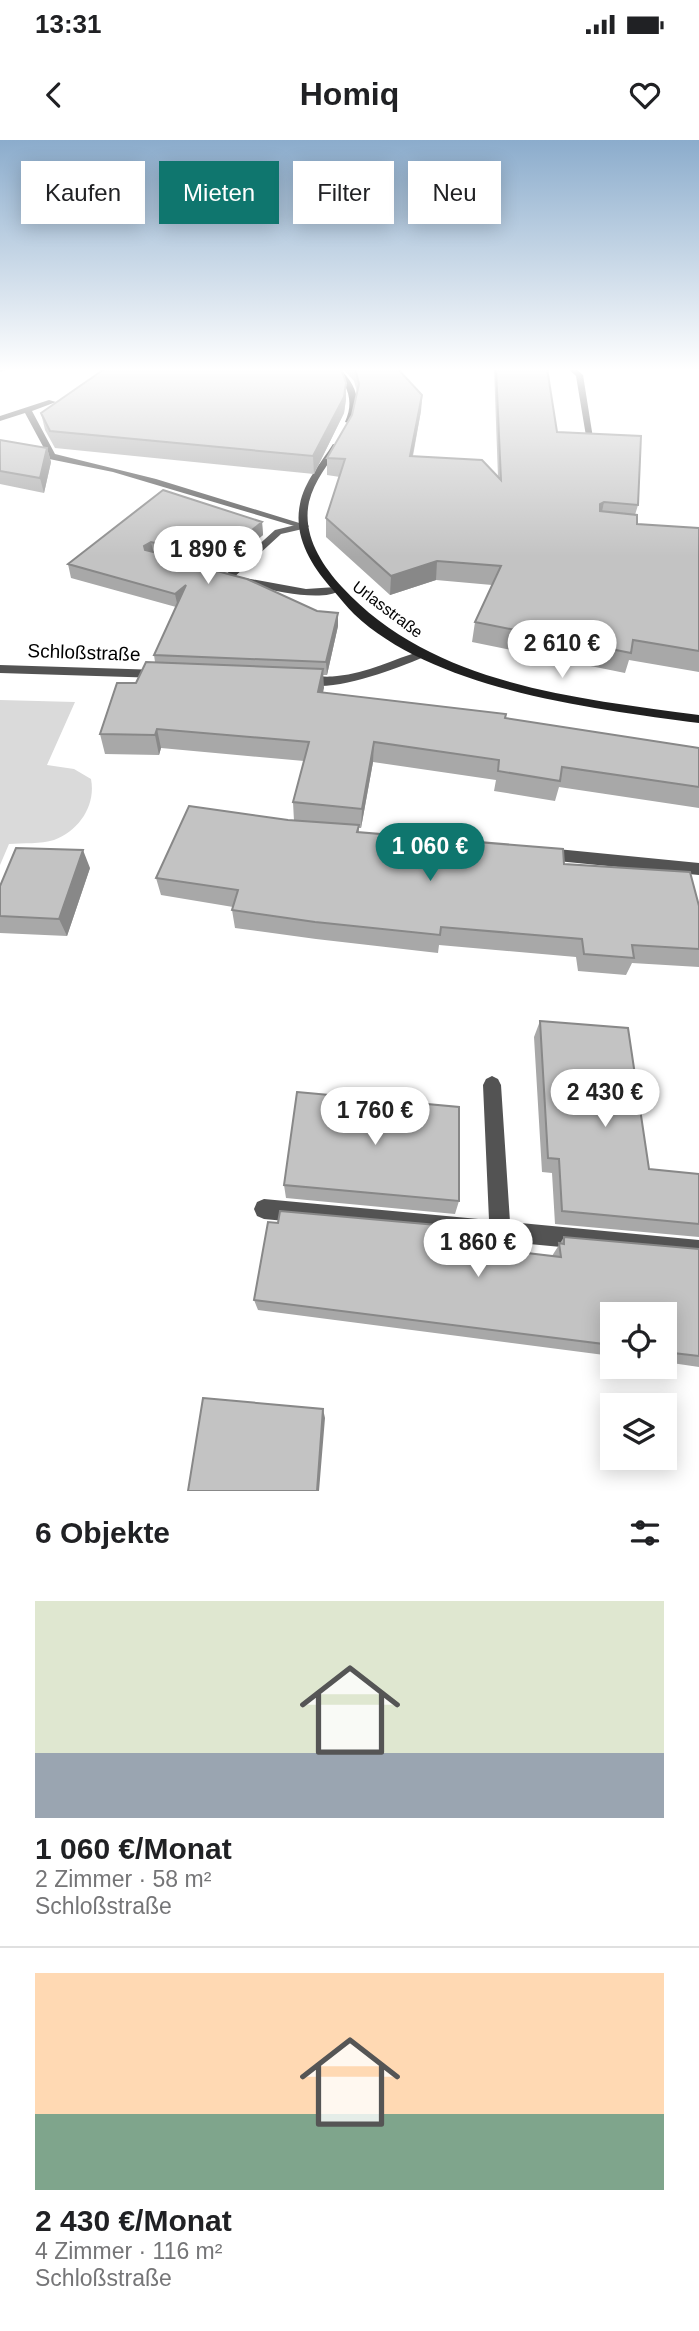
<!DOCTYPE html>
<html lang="de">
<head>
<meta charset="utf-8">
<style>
	:root { --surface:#fff; --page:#f2f2f2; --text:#202124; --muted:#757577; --line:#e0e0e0; --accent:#0f766e }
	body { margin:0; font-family:Arial,sans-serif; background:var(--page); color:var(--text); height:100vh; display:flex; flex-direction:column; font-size:26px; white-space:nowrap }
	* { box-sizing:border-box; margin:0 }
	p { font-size:23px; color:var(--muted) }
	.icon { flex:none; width:38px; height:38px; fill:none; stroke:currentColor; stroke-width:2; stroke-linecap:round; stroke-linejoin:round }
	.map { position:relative; height:1351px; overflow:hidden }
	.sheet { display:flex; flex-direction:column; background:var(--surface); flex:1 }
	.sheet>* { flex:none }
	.banner { position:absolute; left:21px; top:21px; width:658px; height:63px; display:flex; gap:14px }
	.controls { position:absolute; left:600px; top:1162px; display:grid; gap:14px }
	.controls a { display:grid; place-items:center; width:77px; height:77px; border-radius:0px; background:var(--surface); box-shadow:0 4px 18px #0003; font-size:35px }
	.price { position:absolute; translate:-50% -60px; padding:0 16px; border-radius:24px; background:#fff; color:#222; font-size:23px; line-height:46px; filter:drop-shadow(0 2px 4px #0008) }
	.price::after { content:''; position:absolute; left:50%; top:42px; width:21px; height:16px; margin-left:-10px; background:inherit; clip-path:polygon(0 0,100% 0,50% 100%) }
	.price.on { background:var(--accent); color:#fff }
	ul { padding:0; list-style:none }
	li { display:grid; align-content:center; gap:14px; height:371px; padding:0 35px }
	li+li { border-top:2px solid var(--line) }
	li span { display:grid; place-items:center; height:217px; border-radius:0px; color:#555 }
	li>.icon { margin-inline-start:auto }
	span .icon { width:126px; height:126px; fill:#fffc; stroke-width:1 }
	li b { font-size:30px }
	h2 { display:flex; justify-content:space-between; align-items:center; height:84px; padding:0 35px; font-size:30px }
	.chip { padding:0 24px; border-radius:0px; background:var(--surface); box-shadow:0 4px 18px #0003; font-size:24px; line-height:63px }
	.chip.on { background:var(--accent); color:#fff }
	.status { display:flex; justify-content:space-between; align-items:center; height:49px; padding:0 35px; background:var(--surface); direction:ltr }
	.status svg { height:19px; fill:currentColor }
	header { display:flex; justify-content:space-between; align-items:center; height:91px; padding:0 35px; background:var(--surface); font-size:32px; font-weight:700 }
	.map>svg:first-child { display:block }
</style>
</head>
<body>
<div class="status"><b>13:31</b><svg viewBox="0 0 49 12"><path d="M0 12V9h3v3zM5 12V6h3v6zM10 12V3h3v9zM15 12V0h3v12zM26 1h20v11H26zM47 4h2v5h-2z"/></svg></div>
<header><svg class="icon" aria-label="back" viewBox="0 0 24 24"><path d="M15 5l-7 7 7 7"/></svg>Homiq<svg class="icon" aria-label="heart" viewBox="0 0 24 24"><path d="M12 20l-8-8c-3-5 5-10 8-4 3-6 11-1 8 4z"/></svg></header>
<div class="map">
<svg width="699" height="1351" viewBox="0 0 699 1351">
	<rect width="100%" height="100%" fill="#fff"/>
	<path fill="#dadada" d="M 0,560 L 75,562 L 47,625 L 74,629 L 91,639 C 96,665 80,690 54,700 C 41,704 23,703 9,704 L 0,725 Z"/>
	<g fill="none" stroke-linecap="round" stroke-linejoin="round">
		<path fill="#535353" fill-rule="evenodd" d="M 567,228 L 575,228 L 583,235 L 593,298 L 586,296 L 576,236 Z
			M 304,383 L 309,386 L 307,388 L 281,394 L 231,440 L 223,440 L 222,438 L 275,390 Z
			M 240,437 L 306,449 L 336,447 L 341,450 C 321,464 261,448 236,442 L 235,440 Z
			M 547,708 L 699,723 L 699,735 L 547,720 L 542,718 L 540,714 L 542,710 Z
			M 492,936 L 498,939 L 501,945 L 510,1082 L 699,1100 L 699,1120 L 264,1079 L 257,1076 L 254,1069 L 257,1062 L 264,1059 L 489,1080 L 483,945 L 486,939 Z"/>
		<path fill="#535353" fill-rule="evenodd" d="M 49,260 L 56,262 L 32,271 L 55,314 L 156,339 L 309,386 L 301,388 L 113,332 L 0,309 L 0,305 L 46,312 L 25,273 L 0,281 L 0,276 Z
			M 422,511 L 426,512 L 426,516 C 402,527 322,558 300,541 C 309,534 326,538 337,536 C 368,533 393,519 422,511 Z
			M 0,525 L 160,530 L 166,534 L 160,538 L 0,533 Z"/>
		<path fill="#202020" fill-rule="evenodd" d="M 332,228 L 339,228 C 356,244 363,263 352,284 L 345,282 C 355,260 347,244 332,228 Z
			M 333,304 L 340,306 C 329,323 314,341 309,362 C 302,394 321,424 342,447 C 432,545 575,558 699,575 L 699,583 C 593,569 434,550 354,474 C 347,467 340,458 333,450 C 312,427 293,397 300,364 C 304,342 321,323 333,304 Z"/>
	</g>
	<path fill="#a8a8a8" d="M 342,228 L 397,228 L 422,255 L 421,271 L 413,316 L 498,337 L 494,228 L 547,228 L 557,292 L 638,365 L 635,375 L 637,384 L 699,388 L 699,532 L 629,520 L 625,533 L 472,502 L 475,482 L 492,445 L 436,440 L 390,455 L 326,397 L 326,378 L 340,337 L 327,335 L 327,318 L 352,275 L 357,252 L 354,241 Z
		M 346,243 L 346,259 L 344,273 L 314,334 L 55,308 L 45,290 L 41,273 Z
		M 0,300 L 47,308 L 51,322 L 44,353 L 0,344 Z
		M 163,350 L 262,382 L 263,395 L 220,431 L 210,429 L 338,486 L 327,535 L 323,535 L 323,553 L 505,578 L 699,608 L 699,668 L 559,647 L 555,661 L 494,651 L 496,640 L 373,622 L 361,688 L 359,688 L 359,692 L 564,724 L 699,766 L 699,827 L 632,823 L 626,835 L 578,831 L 576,817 L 439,805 L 438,813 L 316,799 L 235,788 L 232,770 L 233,767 L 161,755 L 156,738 L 294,681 L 293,662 L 304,621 L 161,608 L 159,615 L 105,614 L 100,594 L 136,543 L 155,522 L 154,515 L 176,467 L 71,438 L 68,424 Z
		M 90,728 L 67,796 L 0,793 L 0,746 Z
		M 540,881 L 649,1029 L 699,1034 L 699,1097 L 555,1084 L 552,1033 L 542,1032 L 534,897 Z
		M 284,1045 L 459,1061 L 455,1074 L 286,1058 Z
		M 564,1097 L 699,1109 L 699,1227 L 665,1222 L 665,1174 L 612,1174 L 612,1216 L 258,1170 L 254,1160 L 458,1105 L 552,1116 Z"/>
	<path fill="#888" d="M 0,228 L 10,228 L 0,232 Z
		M 346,243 L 346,259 L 344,273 L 314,334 L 313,316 Z
		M 422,255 L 421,271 L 409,334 L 410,316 Z
		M 47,308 L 51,322 L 44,353 L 40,338 Z
		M 604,362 L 600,381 L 600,364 Z
		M 262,382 L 263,395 L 220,431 L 218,418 Z
		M 151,402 L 154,415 L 147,419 L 144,406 Z
		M 437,421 L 436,440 L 390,455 L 391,436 Z
		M 186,445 L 178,468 L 175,454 Z
		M 338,473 L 338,486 L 327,535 L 326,522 Z
		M 323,529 L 324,548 L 319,572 L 318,552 Z
		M 157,589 L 161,608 L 159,615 L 155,595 Z
		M 374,602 L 373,622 L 361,688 L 362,669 Z
		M 83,710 L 90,728 L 67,796 L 59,779 Z
		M 323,1269 L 325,1278 L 319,1351 L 317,1351 Z"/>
	<path fill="#c3c3c3" stroke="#888" stroke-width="2" d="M 106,228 L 341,228 L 346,243 L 344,257 L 313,316 L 50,291 L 41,273 Z
		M 355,228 L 397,228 L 422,255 L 410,316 L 482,320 L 501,340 L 496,228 L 547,228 L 557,292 L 641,296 L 638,365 L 604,362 L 600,364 L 600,371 L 637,375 L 637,384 L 699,388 L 699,511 L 633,500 L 631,513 L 475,482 L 501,426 L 437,421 L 391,436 L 326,378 L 345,319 L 327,318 L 352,275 L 359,244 Z
		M 0,300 L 47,308 L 40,338 L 0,331 Z
		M 163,350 L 262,382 L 218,418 L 151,402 L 144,406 L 145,410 L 209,426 L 206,428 L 247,439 L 317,471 L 338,473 L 326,522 L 154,515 L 186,445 L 175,454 L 68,424 Z
		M 146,522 L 323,529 L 318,552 L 506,574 L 505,578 L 699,608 L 699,647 L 562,627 L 560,641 L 498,631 L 499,620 L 374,602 L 362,669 L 293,662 L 309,602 L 157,589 L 155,595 L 100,594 L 117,543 L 136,543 Z
		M 189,666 L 288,680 L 359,685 L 357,692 L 563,709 L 564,724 L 690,732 L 699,766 L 699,809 L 632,805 L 634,818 L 584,814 L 582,799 L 441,787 L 440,795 L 315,782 L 232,770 L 238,750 L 156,738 Z
		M 16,708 L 83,710 L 59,779 L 0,776 L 0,746 Z
		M 540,881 L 628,888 L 649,1029 L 699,1034 L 699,1084 L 562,1071 L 559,1019 L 548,1018 Z
		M 297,952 L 459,967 L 459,1061 L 284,1045 Z
		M 280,1071 L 459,1087 L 458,1105 L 561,1117 L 559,1103 L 564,1104 L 564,1097 L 699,1109 L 699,1216 L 665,1212 L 665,1174 L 612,1174 L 612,1205 L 254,1160 L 268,1082 L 278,1083 Z
		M 203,1258 L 323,1269 L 317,1351 L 188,1351 Z"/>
	<linearGradient id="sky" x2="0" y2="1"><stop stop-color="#8baccc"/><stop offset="0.55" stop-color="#fff"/><stop offset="1" stop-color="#fff" stop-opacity="0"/></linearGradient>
	<rect width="699" height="417" fill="url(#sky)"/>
	<g text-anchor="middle" stroke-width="6" stroke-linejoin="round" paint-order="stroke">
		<g font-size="16" fill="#000" stroke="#fff">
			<text transform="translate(388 469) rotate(37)" y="6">Urlasstraße</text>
		</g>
		<g font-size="19" fill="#000" stroke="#fff">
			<text transform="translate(84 512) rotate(2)" y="7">Schloßstraße</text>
		</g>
	</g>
</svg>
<div class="controls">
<a><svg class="icon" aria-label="locate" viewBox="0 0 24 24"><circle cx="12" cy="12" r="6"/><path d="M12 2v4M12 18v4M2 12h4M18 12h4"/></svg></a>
<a><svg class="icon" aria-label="layers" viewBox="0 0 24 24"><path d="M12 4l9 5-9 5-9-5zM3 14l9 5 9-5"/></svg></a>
</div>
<b class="price" style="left:208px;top:446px">1 890 €</b>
<b class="price" style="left:562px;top:540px">2 610 €</b>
<b class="price on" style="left:430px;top:743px">1 060 €</b>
<b class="price" style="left:605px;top:989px">2 430 €</b>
<b class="price" style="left:375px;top:1007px">1 760 €</b>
<b class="price" style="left:478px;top:1139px">1 860 €</b>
<div class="banner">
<a class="chip">Kaufen</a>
<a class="chip on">Mieten</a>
<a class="chip">Filter</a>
<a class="chip">Neu</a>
</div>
</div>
<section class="sheet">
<h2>6 Objekte<svg class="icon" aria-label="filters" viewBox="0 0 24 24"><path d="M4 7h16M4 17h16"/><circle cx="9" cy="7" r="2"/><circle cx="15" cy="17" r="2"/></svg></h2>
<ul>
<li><span style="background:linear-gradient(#dfe7d0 70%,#9aa5b1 0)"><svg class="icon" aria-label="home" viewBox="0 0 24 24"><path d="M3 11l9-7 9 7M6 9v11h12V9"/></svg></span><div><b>1 060 €/Monat</b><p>2 Zimmer · 58 m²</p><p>Schloßstraße</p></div></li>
<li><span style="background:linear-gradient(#ffd9b3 65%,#7fa58c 0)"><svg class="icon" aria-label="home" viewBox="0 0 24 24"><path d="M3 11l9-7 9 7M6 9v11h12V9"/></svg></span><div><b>2 430 €/Monat</b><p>4 Zimmer · 116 m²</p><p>Schloßstraße</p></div></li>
</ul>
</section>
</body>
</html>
